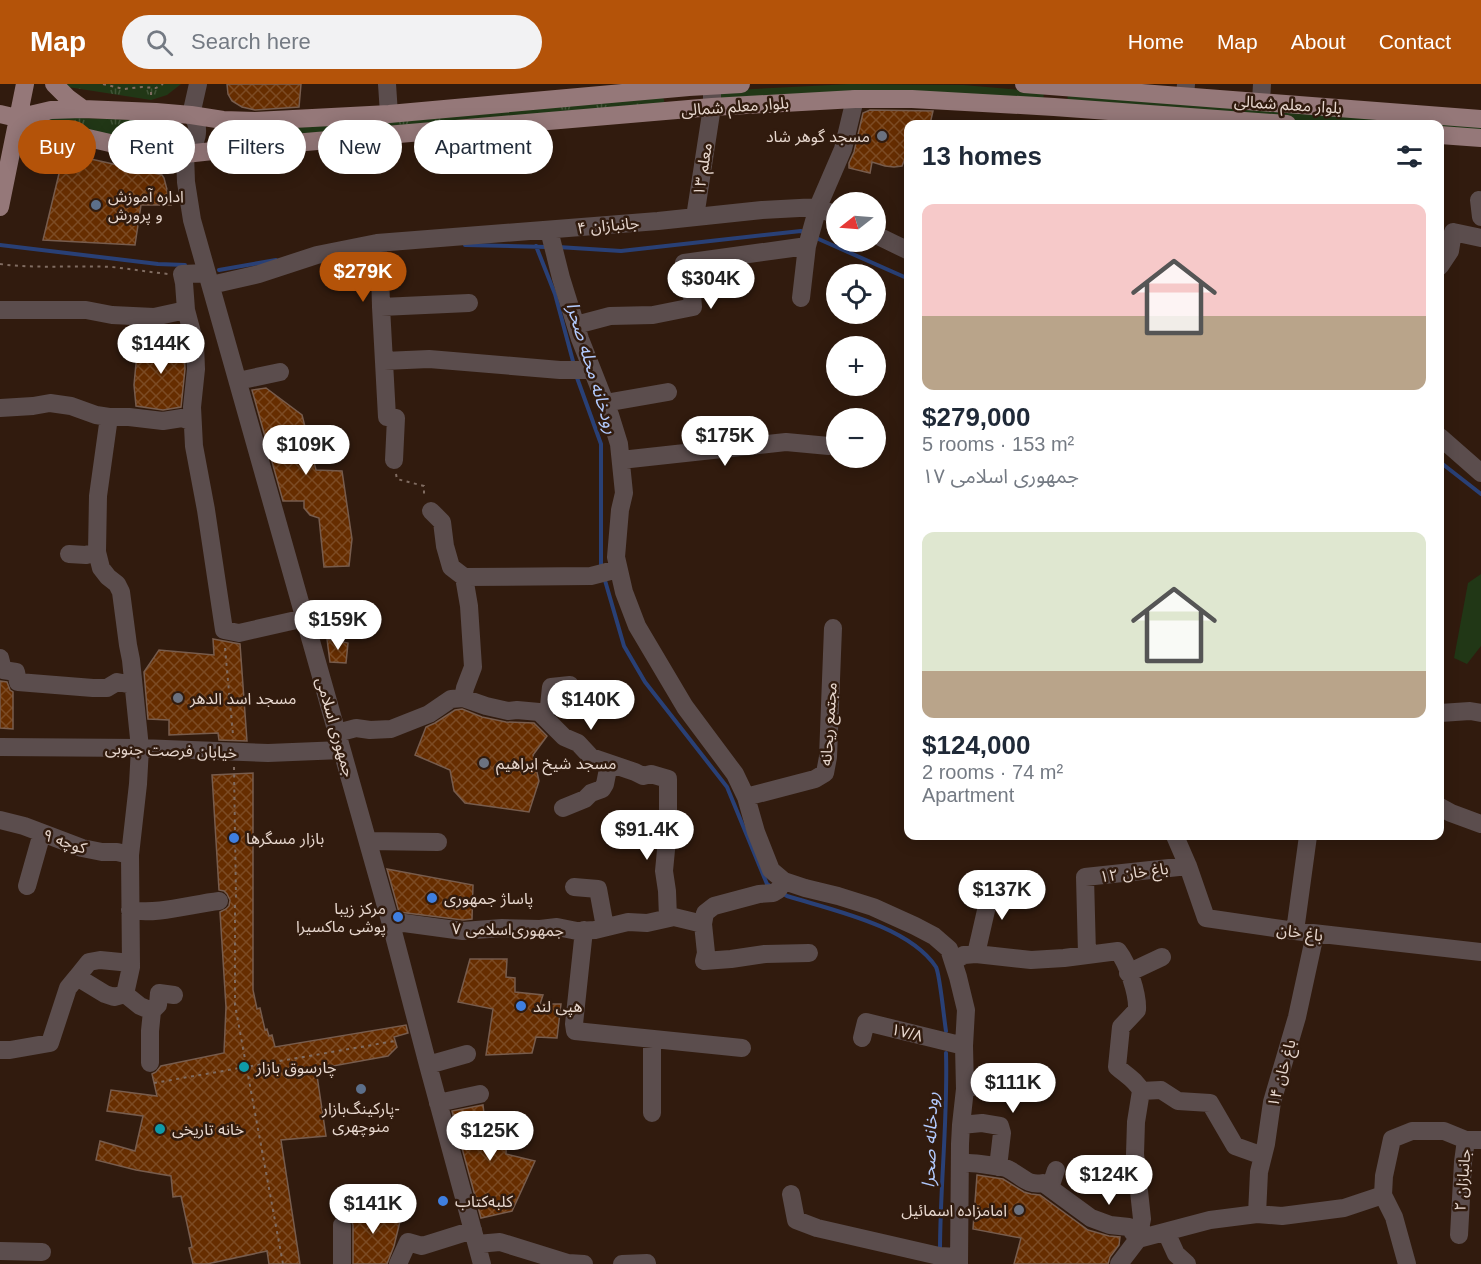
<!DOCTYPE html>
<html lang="en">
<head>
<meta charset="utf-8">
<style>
	:root { --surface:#fff; --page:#f2f2f3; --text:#1f2937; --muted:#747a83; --accent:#b45309 }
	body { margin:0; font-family:Arial,"Noto Sans Arabic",sans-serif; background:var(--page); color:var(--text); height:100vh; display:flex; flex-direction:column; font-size:22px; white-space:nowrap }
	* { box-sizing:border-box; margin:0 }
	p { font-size:20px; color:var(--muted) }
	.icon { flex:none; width:33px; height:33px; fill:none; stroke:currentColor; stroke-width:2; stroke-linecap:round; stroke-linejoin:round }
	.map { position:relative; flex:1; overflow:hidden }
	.side { position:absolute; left:904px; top:36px; width:540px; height:720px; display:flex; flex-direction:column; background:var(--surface); border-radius:12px; box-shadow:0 3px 15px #0003 }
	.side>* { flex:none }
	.banner { position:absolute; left:18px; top:36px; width:570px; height:54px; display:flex; gap:12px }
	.needle { width:39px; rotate:253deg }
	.controls { position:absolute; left:826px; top:108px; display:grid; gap:12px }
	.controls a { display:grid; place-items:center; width:60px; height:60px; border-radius:50%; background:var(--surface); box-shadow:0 3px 15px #0003; font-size:30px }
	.price { position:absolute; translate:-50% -51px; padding:0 14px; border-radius:21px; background:#fff; color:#222; font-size:20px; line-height:39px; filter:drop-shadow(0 2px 3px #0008) }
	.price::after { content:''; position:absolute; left:50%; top:36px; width:18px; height:14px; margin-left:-9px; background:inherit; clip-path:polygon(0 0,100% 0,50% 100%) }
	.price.on { background:var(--accent); color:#fff }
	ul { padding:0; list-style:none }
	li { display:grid; align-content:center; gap:12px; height:318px; padding:0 18px }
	li span { display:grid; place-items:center; height:186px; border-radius:12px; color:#555 }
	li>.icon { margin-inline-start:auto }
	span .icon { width:108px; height:108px; fill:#fffc; stroke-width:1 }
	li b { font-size:26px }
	h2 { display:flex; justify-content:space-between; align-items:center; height:72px; padding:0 18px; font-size:26px }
	.pill { padding:0 21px; border-radius:27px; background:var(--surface); box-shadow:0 3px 15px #0003; font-size:21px; line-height:54px }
	.pill.on { background:var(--accent); color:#fff }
	header { display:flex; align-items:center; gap:36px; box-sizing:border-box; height:84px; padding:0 30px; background:var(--accent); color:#fff }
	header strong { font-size:28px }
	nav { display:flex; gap:33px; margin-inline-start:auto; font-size:21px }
	.search { width:420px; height:54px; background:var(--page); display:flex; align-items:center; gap:15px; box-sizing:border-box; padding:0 21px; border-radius:33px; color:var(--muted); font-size:22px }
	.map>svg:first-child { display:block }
</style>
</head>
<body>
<header>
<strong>Map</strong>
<div class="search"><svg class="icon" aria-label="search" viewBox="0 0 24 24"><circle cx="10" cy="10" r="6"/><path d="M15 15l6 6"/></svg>Search here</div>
<nav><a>Home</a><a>Map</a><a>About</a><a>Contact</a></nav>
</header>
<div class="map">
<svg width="1481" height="1180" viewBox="0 0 1481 1180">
	<defs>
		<pattern id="park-tufts" width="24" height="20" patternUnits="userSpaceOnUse" patternTransform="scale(1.5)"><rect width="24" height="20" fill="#213716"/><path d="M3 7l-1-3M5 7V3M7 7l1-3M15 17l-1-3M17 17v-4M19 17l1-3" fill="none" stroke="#415337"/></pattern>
		<pattern id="building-cross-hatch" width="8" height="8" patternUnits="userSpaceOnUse" patternTransform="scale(1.5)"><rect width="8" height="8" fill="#662d00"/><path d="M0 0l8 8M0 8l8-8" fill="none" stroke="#7c4b24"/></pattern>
	</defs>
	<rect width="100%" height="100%" fill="#311b0e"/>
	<path fill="#213716" d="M 850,0 L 964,1 L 1044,8 L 1043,18 L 716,17 L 715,7 Z
		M 1068,9 L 1481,40 L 1481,50 L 1440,47 L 1440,40 L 1357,40 L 1324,39 L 1067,19 Z
		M 1481,490 L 1481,562 L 1467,580 L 1454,574 L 1468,499 Z"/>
	<path fill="url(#park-tufts)" d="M 62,0 L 181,0 L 167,11 L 151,16 L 68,3 Z
		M 663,13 L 665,20 L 262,53 L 226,61 C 232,52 232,49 226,40 L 261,46 Z
		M 47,33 L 144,36 L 144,49 L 141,59 L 47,38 Z"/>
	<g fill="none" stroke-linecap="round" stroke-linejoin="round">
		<path stroke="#294076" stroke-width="4" d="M 814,153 L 909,195
			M 0,161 L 158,180 L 185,181
			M 465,161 L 547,163
			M 536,162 L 555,210 L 574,281
			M 558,163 L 621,167 L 801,147 L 804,149
			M 219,186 L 276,176
			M 576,291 L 601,360 L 601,483
			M 1440,378 L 1481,410
			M 604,493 L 624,562 L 645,598 L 727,703 L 767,800 L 770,802
			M 782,809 L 787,812 C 832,826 909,842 936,883 C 940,891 944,935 946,947
			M 940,1167 C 940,1101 948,1035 946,969"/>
	</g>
	<path fill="url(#building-cross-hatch)" stroke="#775c4d" stroke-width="1.5" d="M 227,0 L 301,0 L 299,23 L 255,26 L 242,23 L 232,17 L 228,10 Z
		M 870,26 L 933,27 L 930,40 L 909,40 L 909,64 L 902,82 L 894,83 L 885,82 L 872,78 L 870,89 L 849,84 L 849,79 L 854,68 L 863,29 Z
		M 64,69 L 162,91 L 164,94 L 171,121 L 141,121 L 135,161 L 43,156 Z
		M 181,252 L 184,262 L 185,285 L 181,323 L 163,326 L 136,322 L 134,301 L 137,269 L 165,253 Z
		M 266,304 L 302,331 L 316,386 L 342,387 L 352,455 L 349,482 L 324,483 L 319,434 L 310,431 L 304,424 L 304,417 L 283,417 L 252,306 Z
		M 213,555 L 240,560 L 247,657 L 219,656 L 218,649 L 169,651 L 169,636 L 148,635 L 144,588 L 159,566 L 214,571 Z
		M 327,555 L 348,559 L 346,579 L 330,578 Z
		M 0,597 L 7,598 L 10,606 L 13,608 L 13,645 L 0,644 Z
		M 462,625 L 482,633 L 506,638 L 534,639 L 547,652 L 533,671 L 539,697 L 529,728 L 465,719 L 454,707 L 450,686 L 415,671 L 426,643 L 435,639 L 455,626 Z
		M 253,689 L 253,906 L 257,925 L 260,924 L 265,946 L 267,945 L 269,952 L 272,951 L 275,963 L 406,941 L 408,949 L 394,953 L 397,963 L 388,972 L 316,985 L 326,1052 L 281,1056 L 300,1180 L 269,1180 L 267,1167 L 207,1180 L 193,1180 L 189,1164 L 192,1163 L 181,1112 L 173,1113 L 171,1092 L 136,1086 L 96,1076 L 100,1057 L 135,1067 L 143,1032 L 107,1027 L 111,1006 L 157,1012 L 152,990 L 156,988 L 161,982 L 224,969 L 226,923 L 220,828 L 226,825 L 229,822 L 230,816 L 227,810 L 224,807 L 219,806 L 212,691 Z
		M 387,785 L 473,801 L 472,835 L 463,836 L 399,828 Z
		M 470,875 L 507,875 L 506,893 L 515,894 L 515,908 L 543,911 L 540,920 L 561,920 L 557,954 L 536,953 L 532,969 L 486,971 L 493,925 L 458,918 Z
		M 483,1021 L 485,1038 L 507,1042 L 506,1070 L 535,1077 L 512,1127 L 481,1134 L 452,1027 Z
		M 977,1091 L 1003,1095 L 1024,1108 L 1031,1110 L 1040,1111 L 1088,1146 L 1109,1152 L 1120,1153 L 1119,1161 L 1110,1173 L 1108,1180 L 1014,1180 L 1021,1154 L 973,1145 Z
		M 346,1120 L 401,1133 L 394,1162 L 387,1180 L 353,1180 L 353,1141 L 351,1135 L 347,1131 Z"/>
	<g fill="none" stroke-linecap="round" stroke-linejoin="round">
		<path stroke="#806c61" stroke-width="2" stroke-dasharray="3 4.5" stroke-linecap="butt" d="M 103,0 L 124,5 L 142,3 L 156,4 L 163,0
			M 151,11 L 151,4
			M 0,180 C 37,185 75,181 112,183 C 131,185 149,188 168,190
			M 396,390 L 397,395 L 424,402 L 424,414
			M 225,564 L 233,651
			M 234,683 L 236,816
			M 235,821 L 235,921 L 283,1180
			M 154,999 L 395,957"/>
		<path stroke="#5b4d4d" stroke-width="18" d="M 198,0 L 191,31 C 202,41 197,64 185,70 L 186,98 L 192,136 L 391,840 L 428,981 L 482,1180
			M 387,0 L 389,30
			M 1185,12 L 1186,0
			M 1261,18 L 1262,0
			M 1479,116 L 1481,133
			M 695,133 L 712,23 L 712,1
			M 549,146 L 561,194 L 580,255 L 610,331 L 619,360 L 624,409 L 620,426 L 616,473 L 624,508 L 637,542 L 685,623 L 735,690 L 746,713 L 756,748 L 771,786 L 784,797 L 805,804 L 838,812 L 873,823 L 915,842 L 934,852 L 949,865 L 958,893 L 966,926 L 964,962 L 965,1005 L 961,1041 L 960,1060 L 959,1180
			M 876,151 L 909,167
			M 377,159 L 380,186 L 381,223 L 387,333 L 396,334 L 394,376
			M 807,162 L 818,123 L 843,65 L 855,15
			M 1440,182 L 1450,167 L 1453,148 L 1481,154
			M 207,189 L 182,190 L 184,199 L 186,226 L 195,260 L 196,285 L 192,323 L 194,362 L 206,426 L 224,546 L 239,549 L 305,534
			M 211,201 L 259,190 L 317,171 L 377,159 L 658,137 L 762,126 L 818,123 L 837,132
			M 381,223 L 469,219
			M 0,226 L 86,226 L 112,231 L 154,233 L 186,226
			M 576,241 L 610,232 L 653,231 L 693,223 L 691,199 L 684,179 L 807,162 L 801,214
			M 384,277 L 429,275 L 560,286 L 592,286
			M 238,297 L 280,288
			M 605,319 L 668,308
			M 0,324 L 33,322 L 50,319 L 71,322 L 96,331 L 109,333 L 129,333 L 163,337 L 182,334 L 192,338
			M 109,333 L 98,412 L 97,468 L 101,484 L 108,493 L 117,500 L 121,508 L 128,561 L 131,576 L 140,664 L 138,700 L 130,771 L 131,883 L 125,910 L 140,922 L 152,927 L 150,947 L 150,979
			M 1440,353 L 1481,389
			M 621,376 L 786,358 L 829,362
			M 431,427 L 442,438 L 445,462 L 451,483 L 464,493 L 591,492 L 618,485
			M 69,470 L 86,471 L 97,468
			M 0,574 L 3,586 L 16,588 L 18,598 L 93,604 L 107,604 L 117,598 L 133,601
			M 463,614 L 486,622 L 508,627 L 517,626 L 539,628 L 564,653 L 578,659 L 591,673 L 635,688 L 643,692 L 651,690 L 668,695 L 668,745 L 664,787 L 667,807 L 668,834
			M 1440,629 L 1470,627 L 1481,629
			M 544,633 L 549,622 L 551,603 L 570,601
			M 337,649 L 356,644 L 370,646 L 391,645 L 429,630 L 451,615 L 463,614 L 465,604 L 473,583 L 469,522 L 464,493
			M 0,663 L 140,664 L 268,669 L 342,666
			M 746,713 L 815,695 L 825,689 L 828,673 L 833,544
			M 1440,723 L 1451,729 L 1481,740
			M 563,724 L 585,715 L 591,709 L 602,705 L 605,700 L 609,680
			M 0,736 L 24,742 L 82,764 L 102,768 L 117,768 L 130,771
			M 1175,752 L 1188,782 L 1206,834 L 1295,847 L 1481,868
			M 368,757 L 438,758
			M 27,802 L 42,749
			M 574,803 L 598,805 L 605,843
			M 130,826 C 157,831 192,820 219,817
			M 391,840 L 404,839 L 463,847 L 502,844 L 540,845 L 557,843 L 577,847 L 595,846 L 628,838 L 647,839 L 674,833 L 703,840 L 705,829 L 714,822 L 759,810 L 773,809 L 778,806 L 784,797
			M 703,840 L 706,869 L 704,877 L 731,875 L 765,870 L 809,869
			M 584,846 L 574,940 L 575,947 L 742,964
			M 1295,847 L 1308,752
			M 976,870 L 993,796
			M 1087,870 L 1085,793 L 1188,782
			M 953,877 L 964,871 L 976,870 L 1031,876 L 1064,874 L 1118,867 C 1128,880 1138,910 1137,926 L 1121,943 L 1117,983 C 1126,991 1137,997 1141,1007
			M 1128,889 L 1162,873
			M 77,893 L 89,878 L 100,876 L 131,879
			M 152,927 L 158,921 L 159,909 L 174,911
			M 862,954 L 866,938 L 964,962
			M 0,966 L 10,966 L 50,959 L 68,904 L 77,893 L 105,910 L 114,913 L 125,910
			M 428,981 L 467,970
			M 965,1005 L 979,1001 L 991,995
			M 438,1019 L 480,1010
			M 652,1029 L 652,955
			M 961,1041 L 982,1039 L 1000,1042 L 1002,1049 L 998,1083
			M 960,1080 C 964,1079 966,1079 969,1079 C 975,1079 1005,1083 1008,1085 C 1022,1092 1027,1102 1043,1099 L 1050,1104
			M 1056,1086 L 1050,1104 L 1091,1134 L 1110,1141 L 1129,1143 L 1138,1155
			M 791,1110 L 796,1136 L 817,1144 L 939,1172 L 959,1173
			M 1383,1111 L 1394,1133 L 1407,1180
			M 1257,1130 L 1259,1088 L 1266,1060 L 1272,1018 L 1297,933 L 1315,850
			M 1166,1148 L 1176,1170 L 1187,1180
			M 1459,1151 L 1463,1078 L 1466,1056 L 1481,1056
			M 1138,1155 L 1142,1135 L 1135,1070 L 1136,1038 L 1141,1007 L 1161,1006 L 1178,1017 L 1210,1019 L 1235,1062 L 1263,1072
			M 477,1160 L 500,1158 L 568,1179 L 584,1180
			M 0,1167 L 42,1168
			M 342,1180 L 342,1141
			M 398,1180 L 408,1158 L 422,1162 L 473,1146
			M 622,1180 L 647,1179
			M 1119,1180 L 1138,1155 L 1210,1136 L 1257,1130 L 1282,1132 L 1344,1124 L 1383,1111 L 1384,1092 L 1392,1055 L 1412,1047 L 1444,1047 L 1466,1056"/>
		<path stroke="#957879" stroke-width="18" d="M 54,0 L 68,14 L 83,25
			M 1024,0 L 1481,35
			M 0,30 L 17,34 L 49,45 L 149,68 L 185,70 L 259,62 L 712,23 L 855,15 L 912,15 L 1054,23 L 1287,40
			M 17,34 L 51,26 L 83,25 L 156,28 L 191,31 L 223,36 L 255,37 L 389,30 L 689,3 L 741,0
			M 1440,51 L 1481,54
			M 0,123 L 25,0"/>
	</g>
	<g fill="#6b7280" stroke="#311b0e" stroke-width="2">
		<circle cx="882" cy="52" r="6"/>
		<circle cx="178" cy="614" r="6"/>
		<circle cx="484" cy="679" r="6"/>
		<circle cx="1019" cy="1126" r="6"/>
	</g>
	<g fill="#5c6f8a" stroke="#311b0e" stroke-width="2">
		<circle cx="96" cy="121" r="6"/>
		<circle cx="361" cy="1005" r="6"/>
	</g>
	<g fill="#3f7fe0" stroke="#311b0e" stroke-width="2">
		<circle cx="234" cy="754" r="6"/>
		<circle cx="432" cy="814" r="6"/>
		<circle cx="398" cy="833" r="6"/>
		<circle cx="521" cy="922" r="6"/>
		<circle cx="443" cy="1117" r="6"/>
	</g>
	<g fill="#0f9aa8" stroke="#311b0e" stroke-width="2">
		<circle cx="244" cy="983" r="6"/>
		<circle cx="160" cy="1045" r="6"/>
	</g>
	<g text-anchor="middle" stroke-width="5" stroke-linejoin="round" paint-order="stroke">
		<g font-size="16" fill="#e7d7ce" stroke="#311b0e">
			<text transform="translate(1288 20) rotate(4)" y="6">بلوار معلم شمالی</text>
			<text transform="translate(735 22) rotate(-4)" y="6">بلوار معلم شمالی</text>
			<text transform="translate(702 85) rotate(-81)" y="6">معلم ۱۳</text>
			<text transform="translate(608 141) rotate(-5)" y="6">جانبازان ۴</text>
			<text transform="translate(828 640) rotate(-86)" y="6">مجتمع ریحانه</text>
			<text transform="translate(336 643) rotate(74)" y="6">جمهوری اسلامی</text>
			<text transform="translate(171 666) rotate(2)" y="6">خیابان فرصت جنوبی</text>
			<text transform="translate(65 757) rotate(19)" y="6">کوچه ۹</text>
			<text transform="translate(1134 788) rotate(-7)" y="6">باغ خان ۱۲</text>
			<text transform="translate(508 845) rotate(1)" y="6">جمهوری‌اسلامی ۷</text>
			<text transform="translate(1300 848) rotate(8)" y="6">باغ خان</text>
			<text transform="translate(907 948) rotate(14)" y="6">۱۷/۸</text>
			<text transform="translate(1281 989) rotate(-75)" y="6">باغ خان ۱۴</text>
			<text transform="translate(1462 1096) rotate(-85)" y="6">جانبازان ۲</text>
		</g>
		<g font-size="16" fill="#e7d7ce" stroke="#311b0e" text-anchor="start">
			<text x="870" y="58" text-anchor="end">مسجد گوهر شاد</text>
			<text x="108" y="118">اداره آموزش<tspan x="108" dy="18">و پرورش</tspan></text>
			<text x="190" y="620">مسجد اسد الدهر</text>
			<text x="496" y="685">مسجد شیخ ابراهیم</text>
			<text x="246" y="760">بازار مسگرها</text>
			<text x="444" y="820">پاساژ جمهوری</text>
			<text x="386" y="830" text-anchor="end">مرکز زیبا<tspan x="386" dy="18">پوشی ماکسیرا</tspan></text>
			<text x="533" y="928">هپی لند</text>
			<text x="256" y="989">چارسوق بازار</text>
			<text x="361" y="1030" text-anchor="middle">پارکینگ‌بازار-<tspan x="361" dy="18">منوچهری</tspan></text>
			<text x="172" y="1051">خانه تاریخی</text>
			<text x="455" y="1123">کلبه‌کتاب</text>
			<text x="1007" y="1132" text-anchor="end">امامزاده اسمائیل</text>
		</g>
		<g font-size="18" font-style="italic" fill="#b2cafd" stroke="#311b0e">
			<text transform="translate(592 284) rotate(73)" y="6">رودخانه محله صحرا</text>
			<text transform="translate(930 1056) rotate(-88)" y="6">رودخانه صحرا</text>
		</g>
	</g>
</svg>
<div class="controls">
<a><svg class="needle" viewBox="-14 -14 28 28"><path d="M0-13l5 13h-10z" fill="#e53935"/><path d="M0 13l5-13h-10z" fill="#747a83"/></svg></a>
<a><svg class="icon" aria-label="locate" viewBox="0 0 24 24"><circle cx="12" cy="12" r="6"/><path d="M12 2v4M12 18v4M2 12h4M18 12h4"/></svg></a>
<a>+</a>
<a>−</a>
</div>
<b class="price on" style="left:363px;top:219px">$279K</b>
<b class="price" style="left:711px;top:226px">$304K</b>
<b class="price" style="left:161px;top:291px">$144K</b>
<b class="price" style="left:725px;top:383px">$175K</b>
<b class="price" style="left:306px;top:392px">$109K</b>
<b class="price" style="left:338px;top:567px">$159K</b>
<b class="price" style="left:591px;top:647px">$140K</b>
<b class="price" style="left:647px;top:777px">$91.4K</b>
<b class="price" style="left:1002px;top:837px">$137K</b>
<b class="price" style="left:1013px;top:1030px">$111K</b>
<b class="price" style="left:490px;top:1078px">$125K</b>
<b class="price" style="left:1109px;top:1122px">$124K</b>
<b class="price" style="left:373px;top:1151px">$141K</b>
<div class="banner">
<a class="pill on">Buy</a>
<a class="pill">Rent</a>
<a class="pill">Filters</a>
<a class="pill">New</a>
<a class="pill">Apartment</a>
</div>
<section class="side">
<h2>13 homes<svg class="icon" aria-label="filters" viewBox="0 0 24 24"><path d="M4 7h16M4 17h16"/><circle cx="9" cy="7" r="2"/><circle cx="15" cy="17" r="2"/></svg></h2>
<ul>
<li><span style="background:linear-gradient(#f6c9c9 60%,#b9a48a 0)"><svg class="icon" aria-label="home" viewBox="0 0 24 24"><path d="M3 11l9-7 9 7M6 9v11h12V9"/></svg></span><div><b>$279,000</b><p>5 rooms · 153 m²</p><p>جمهوری اسلامی ۱۷</p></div></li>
<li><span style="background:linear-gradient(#dfe7d0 75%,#b9a48a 0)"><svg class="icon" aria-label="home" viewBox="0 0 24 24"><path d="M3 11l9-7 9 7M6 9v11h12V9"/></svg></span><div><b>$124,000</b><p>2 rooms · 74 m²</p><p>Apartment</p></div></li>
</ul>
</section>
</div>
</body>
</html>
